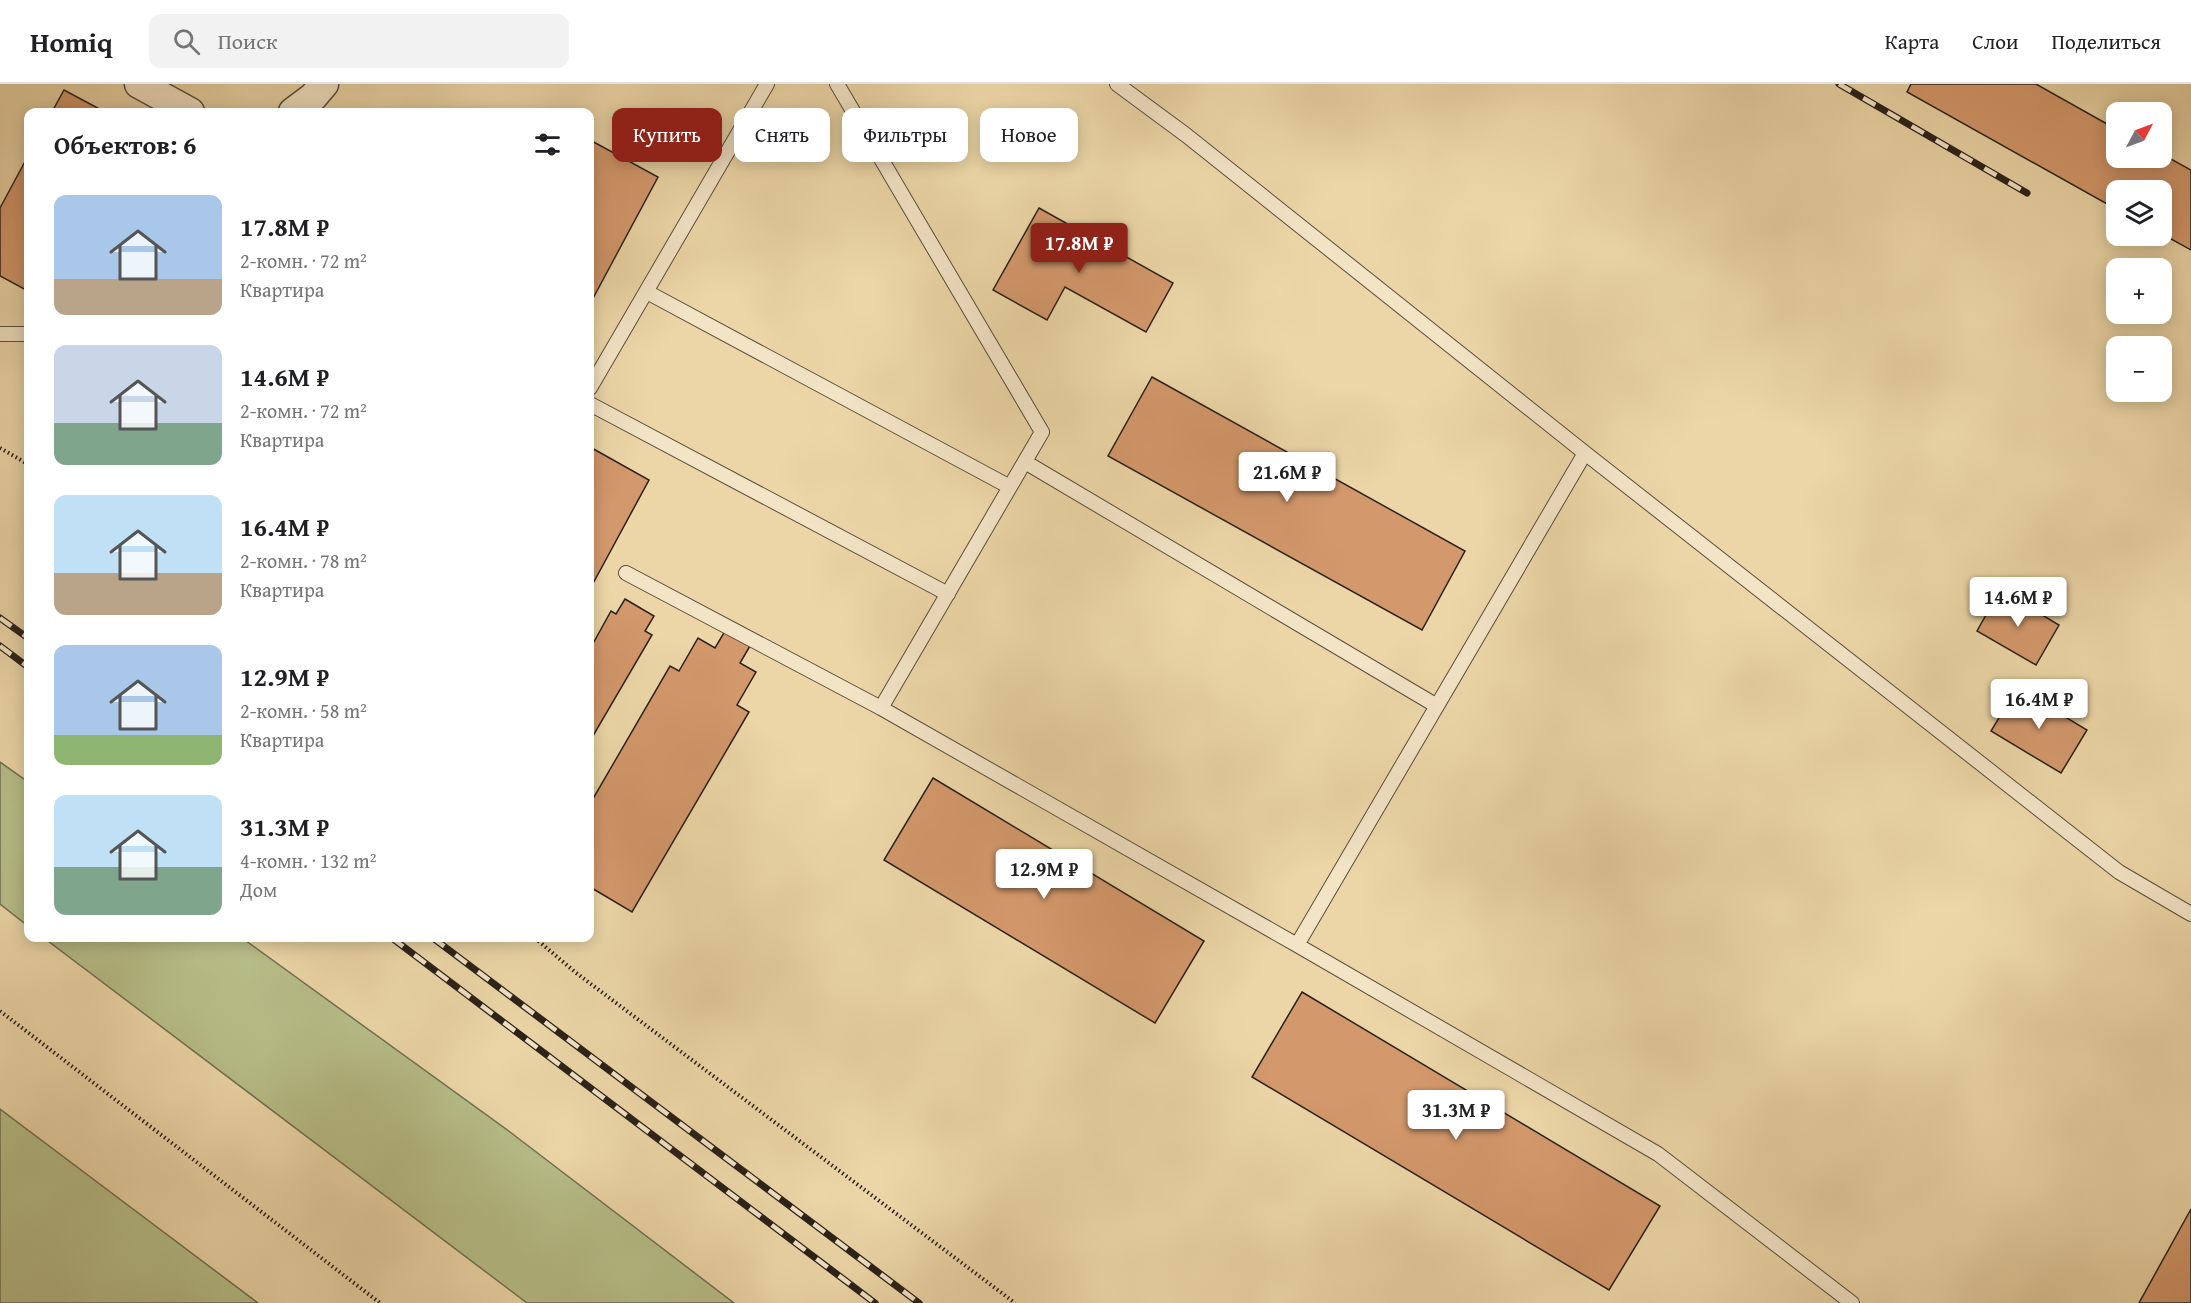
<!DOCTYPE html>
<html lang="ru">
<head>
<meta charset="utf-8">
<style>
	:root { --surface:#fff; --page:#f2f2f2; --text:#202124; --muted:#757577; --line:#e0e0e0; --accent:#8f2418 }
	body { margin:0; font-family:"Gentium Book Plus",serif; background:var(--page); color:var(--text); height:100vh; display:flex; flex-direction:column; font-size:22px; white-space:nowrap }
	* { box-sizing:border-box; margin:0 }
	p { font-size:20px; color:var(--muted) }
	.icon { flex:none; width:33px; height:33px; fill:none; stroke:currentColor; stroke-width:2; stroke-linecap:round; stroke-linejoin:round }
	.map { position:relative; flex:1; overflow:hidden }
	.side { position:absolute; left:24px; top:24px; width:570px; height:834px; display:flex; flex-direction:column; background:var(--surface); border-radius:12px; box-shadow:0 3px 15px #0003 }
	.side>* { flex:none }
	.banner { position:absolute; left:612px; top:24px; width:570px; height:54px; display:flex; gap:12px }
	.needle { width:39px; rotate:49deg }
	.tools { position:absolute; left:2106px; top:18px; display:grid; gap:12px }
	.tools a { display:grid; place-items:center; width:66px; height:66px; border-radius:12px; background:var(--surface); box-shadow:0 3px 15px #0003; font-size:30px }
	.price { position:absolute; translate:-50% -51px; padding:0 14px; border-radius:6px; background:#fff; color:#222; font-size:20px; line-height:39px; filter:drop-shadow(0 2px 3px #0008) }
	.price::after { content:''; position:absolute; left:50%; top:36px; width:18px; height:14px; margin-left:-9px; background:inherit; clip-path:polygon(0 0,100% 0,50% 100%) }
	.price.selected { background:var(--accent); color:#fff }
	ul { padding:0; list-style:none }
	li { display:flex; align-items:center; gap:18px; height:150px; padding:0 30px }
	li span { display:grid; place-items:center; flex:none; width:168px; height:120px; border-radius:12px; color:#555 }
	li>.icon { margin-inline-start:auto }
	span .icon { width:72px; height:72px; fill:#fffc; stroke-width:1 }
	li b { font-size:26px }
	h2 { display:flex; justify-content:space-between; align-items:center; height:72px; padding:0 30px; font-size:26px }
	.tag { padding:0 21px; border-radius:12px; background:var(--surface); box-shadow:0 3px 15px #0003; font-size:21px; line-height:54px }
	.tag.selected { background:var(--accent); color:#fff }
	header { display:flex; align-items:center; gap:36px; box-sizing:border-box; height:84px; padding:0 30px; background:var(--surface); border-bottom:2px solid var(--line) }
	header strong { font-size:28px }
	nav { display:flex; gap:33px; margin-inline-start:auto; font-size:21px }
	.search { width:420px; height:54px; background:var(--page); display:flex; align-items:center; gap:15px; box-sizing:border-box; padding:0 21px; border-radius:12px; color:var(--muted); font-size:22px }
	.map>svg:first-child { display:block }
</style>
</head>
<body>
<header>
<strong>Homiq</strong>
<div class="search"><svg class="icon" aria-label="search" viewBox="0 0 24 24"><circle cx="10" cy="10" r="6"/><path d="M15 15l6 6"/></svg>Поиск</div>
<nav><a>Карта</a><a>Слои</a><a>Поделиться</a></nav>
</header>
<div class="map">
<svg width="2191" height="1219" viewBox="0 0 2191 1219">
	<rect width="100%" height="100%" fill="#ecd6a7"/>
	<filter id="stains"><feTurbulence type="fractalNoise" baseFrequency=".00333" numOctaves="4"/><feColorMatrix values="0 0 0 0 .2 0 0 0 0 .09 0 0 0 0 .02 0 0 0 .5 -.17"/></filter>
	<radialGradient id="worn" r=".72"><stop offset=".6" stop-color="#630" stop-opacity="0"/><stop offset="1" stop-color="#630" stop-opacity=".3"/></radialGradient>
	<path fill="#b7be88" stroke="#707050" stroke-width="1.5" d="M 0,678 L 28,698 L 28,842 L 0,820 Z
		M 44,854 L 242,854 L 510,1048 L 734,1219 L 527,1219 Z
		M 0,1025 L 258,1219 L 0,1219 Z"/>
	<path fill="#d3986b" stroke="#2a2119" stroke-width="1.5" d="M 1911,0 L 2036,0 L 2116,45 L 2116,74 L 2162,74 L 2162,70 L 2191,86 L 2191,166 L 2162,150 L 2162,106 L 2116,106 L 2116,125 L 1907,8 Z
		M 64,6 L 105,28 L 52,28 Z
		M 590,56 L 658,93 L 590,220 Z
		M 28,72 L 28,207 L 0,192 L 0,124 Z
		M 1039,124 L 1173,199 L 1146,248 L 1065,203 L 1047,236 L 993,206 Z
		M 1152,293 L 1465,467 L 1422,546 L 1108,372 Z
		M 590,363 L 649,396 L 590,505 Z
		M 2000,506 L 2059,541 L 2036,581 L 1977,547 Z
		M 625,515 L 654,532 L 645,547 L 652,551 L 590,657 L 590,565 L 611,527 L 616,530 Z
		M 725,547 L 750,562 L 740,579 L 756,588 L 737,621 L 749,628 L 632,828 L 590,803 L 590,711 L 594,713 L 670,582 L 679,587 L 698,554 L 715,564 Z
		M 2017,604 L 2087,646 L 2061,689 L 1991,647 Z
		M 933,694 L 1204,857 L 1155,939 L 884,776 Z
		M 1302,908 L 1660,1122 L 1609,1206 L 1252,993 Z
		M 2191,1125 L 2191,1219 L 2139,1219 Z"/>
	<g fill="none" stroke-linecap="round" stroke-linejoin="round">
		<defs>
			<path id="lane" d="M 837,0 L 1042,348 L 881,624
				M 1117,0 L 1186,51 L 1585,369 L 2119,788 L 2191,830
				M 647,208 L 1010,403
				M 0,250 L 28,250
				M 590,304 L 767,0
				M 590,320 L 948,510
				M 1025,378 L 1437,622
				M 626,489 L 881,624 L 1297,861 L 1658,1070 L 1852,1219
				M 1297,861 L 1585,369"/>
			<path id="street" d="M 139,0 L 190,28
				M 293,28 L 313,13 L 324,0"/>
		</defs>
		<use href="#lane" stroke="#5a4e3c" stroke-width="16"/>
		<use href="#street" stroke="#5a4e3c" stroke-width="31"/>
		<path stroke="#2a2119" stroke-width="4" stroke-dasharray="1.5 3" stroke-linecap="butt" d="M 0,364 L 28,380
			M 535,854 L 575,888 L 1015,1219
			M 0,927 L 380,1219"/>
		<use href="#lane" stroke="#f3e4c6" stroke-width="14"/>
		<use href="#street" stroke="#f3e4c6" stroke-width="28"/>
		<defs>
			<path id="rail" d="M 1839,0 L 2027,109
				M 0,534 L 28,554
				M 0,562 L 28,583
				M 392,854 L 875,1219
				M 433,854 L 919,1219"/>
		</defs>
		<use href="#rail" stroke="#2a2119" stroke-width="7"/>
		<use href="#rail" stroke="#f3e4c6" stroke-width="4.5" stroke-dasharray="14" stroke-linecap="butt"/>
	</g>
	<rect width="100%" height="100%" filter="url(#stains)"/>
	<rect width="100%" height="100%" fill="url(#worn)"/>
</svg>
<div class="tools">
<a><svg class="needle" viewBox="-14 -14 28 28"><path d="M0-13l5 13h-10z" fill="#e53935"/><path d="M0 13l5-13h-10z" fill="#757577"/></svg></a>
<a><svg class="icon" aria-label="layers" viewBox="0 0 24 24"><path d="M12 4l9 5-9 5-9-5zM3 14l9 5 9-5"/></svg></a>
<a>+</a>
<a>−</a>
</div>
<b class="price selected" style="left:1079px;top:190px">17.8M ₽</b>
<b class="price" style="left:1287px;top:419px">21.6M ₽</b>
<b class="price" style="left:2018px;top:544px">14.6M ₽</b>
<b class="price" style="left:2039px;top:646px">16.4M ₽</b>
<b class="price" style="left:1044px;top:816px">12.9M ₽</b>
<b class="price" style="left:1456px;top:1057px">31.3M ₽</b>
<div class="banner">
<a class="tag selected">Купить</a>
<a class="tag">Снять</a>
<a class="tag">Фильтры</a>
<a class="tag">Новое</a>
</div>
<section class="side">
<h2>Объектов: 6<svg class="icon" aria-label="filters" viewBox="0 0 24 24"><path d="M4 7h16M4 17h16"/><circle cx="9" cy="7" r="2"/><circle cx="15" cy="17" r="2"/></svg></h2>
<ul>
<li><span style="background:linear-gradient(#a9c7e8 70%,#b9a48a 0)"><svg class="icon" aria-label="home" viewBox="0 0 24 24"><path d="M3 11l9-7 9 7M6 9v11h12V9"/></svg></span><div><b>17.8M ₽</b><p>2-комн. · 72 m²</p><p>Квартира</p></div></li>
<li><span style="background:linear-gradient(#c9d6e8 65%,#7fa58c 0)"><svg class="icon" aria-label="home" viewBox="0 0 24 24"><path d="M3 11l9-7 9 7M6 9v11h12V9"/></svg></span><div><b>14.6M ₽</b><p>2-комн. · 72 m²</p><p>Квартира</p></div></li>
<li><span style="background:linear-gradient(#bfe0f5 65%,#b9a48a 0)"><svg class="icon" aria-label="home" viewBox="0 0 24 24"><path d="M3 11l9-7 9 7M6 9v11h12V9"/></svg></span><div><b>16.4M ₽</b><p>2-комн. · 78 m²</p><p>Квартира</p></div></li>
<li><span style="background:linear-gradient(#a9c7e8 75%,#8fb573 0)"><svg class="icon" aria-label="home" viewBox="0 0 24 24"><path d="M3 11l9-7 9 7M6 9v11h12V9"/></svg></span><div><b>12.9M ₽</b><p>2-комн. · 58 m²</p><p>Квартира</p></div></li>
<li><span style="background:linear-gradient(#bfe0f5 60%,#7fa58c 0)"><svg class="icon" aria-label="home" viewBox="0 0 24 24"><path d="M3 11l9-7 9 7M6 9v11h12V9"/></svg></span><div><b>31.3M ₽</b><p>4-комн. · 132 m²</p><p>Дом</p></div></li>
</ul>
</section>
</div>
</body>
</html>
